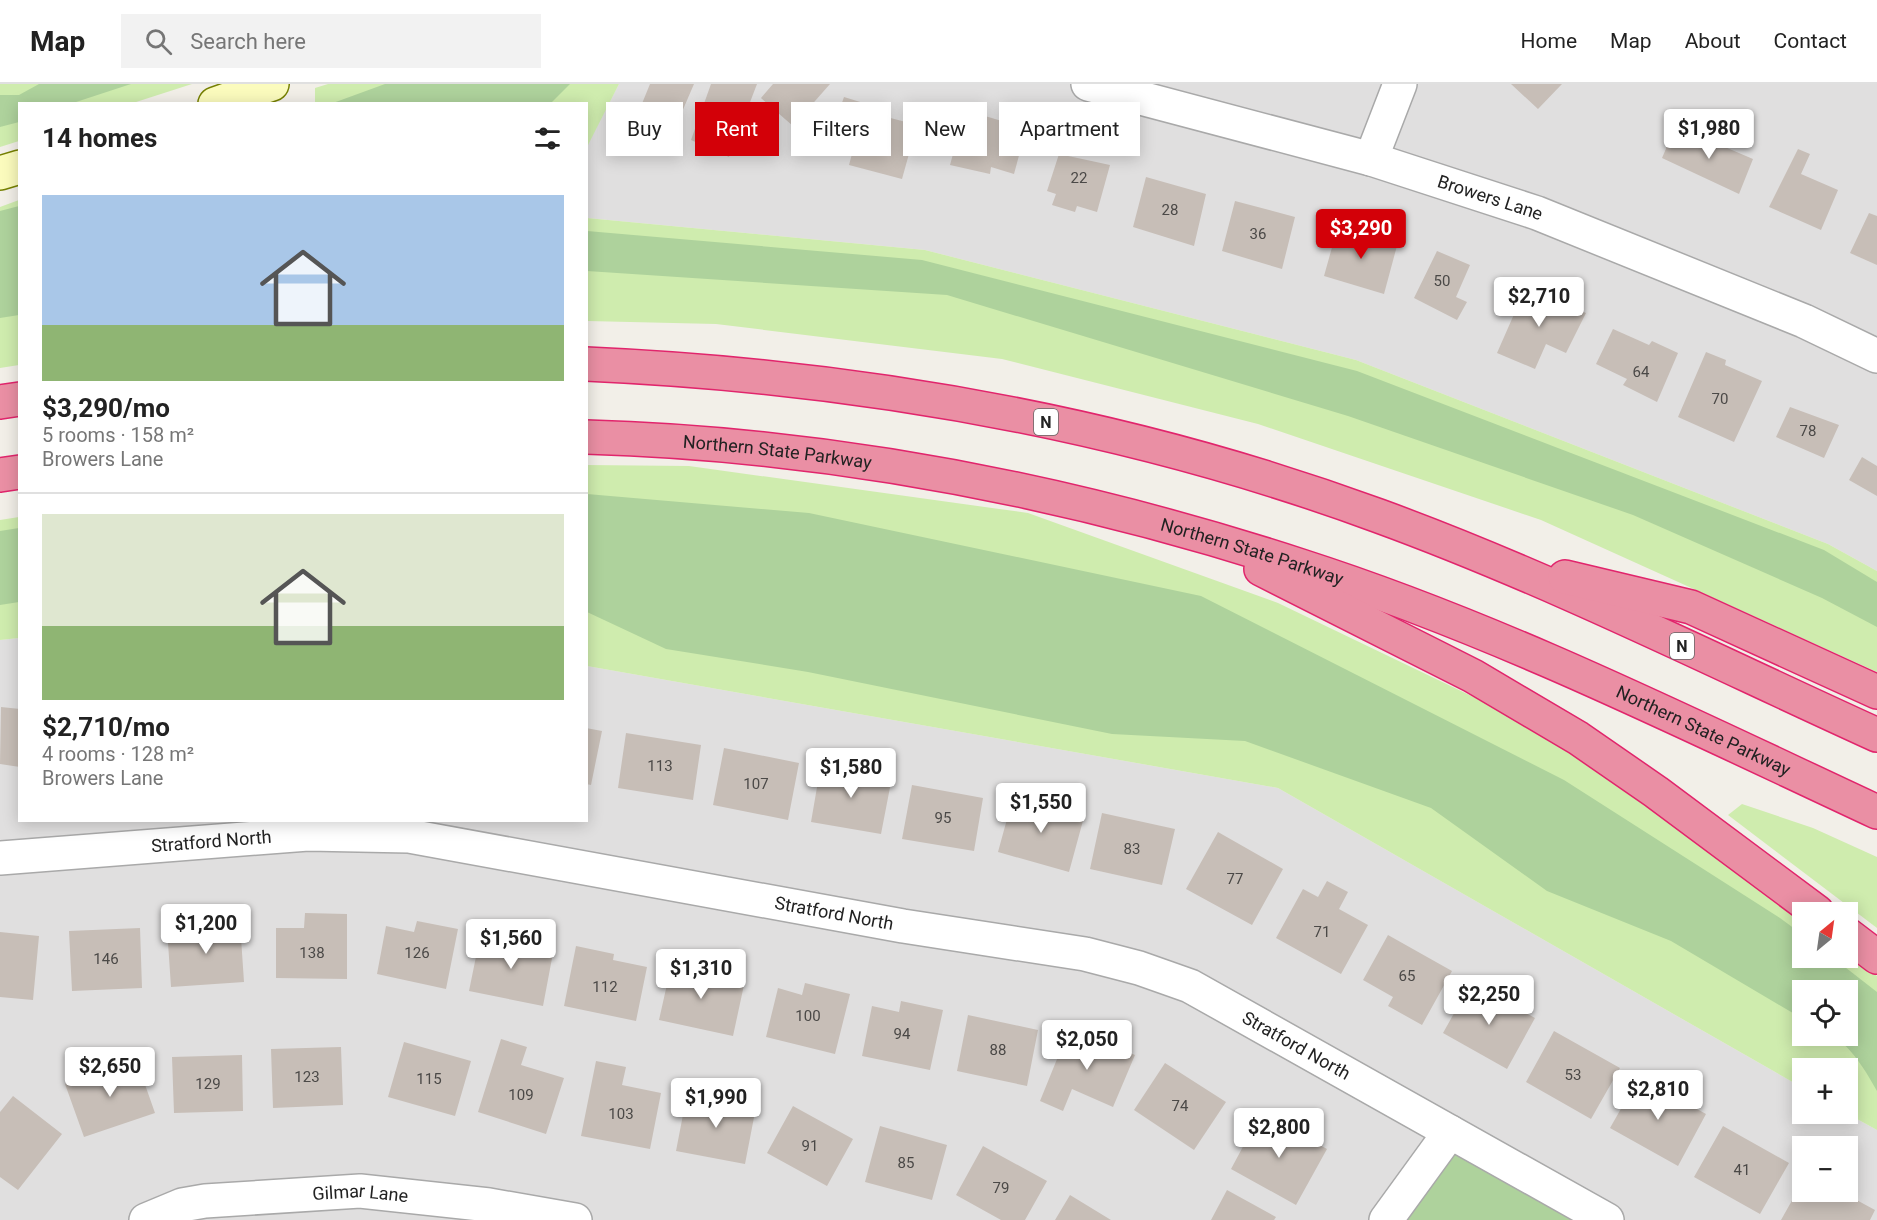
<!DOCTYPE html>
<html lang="en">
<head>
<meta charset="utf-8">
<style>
	:root { --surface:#fff; --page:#f2f2f2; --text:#222; --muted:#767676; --line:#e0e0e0; --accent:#d30008 }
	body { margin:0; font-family:Roboto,sans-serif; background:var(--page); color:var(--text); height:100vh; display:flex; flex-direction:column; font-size:22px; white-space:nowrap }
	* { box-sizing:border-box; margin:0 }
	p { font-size:20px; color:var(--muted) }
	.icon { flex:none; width:33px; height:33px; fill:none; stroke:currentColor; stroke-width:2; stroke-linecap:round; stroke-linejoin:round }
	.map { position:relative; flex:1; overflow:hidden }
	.sheet { position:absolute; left:18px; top:18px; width:570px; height:720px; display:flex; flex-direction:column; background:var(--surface); border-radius:0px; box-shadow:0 3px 15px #0003 }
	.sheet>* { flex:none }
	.hud { position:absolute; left:606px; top:18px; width:570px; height:54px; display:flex; gap:12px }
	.needle { width:39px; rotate:29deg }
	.fabs { position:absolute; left:1792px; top:818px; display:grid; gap:12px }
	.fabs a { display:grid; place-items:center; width:66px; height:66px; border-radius:0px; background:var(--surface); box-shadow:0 3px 15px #0003; font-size:30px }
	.price { position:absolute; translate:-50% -51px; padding:0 14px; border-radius:6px; background:#fff; color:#222; font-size:20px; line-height:39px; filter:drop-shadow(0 2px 3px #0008) }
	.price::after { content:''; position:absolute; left:50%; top:36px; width:18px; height:14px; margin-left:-9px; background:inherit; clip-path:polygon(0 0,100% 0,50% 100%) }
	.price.current { background:var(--accent); color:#fff }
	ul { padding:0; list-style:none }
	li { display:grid; align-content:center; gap:12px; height:318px; padding:0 24px }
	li+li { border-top:2px solid var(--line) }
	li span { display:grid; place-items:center; height:186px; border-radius:0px; color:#555 }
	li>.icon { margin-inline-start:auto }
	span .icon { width:108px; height:108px; fill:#fffc; stroke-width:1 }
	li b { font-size:26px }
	h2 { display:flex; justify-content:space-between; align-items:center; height:72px; padding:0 24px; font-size:26px }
	.chip { padding:0 21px; border-radius:0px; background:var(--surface); box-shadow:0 3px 15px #0003; font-size:21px; line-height:54px }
	.chip.current { background:var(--accent); color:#fff }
	header { display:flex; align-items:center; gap:36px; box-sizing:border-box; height:84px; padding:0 30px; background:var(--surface); border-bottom:2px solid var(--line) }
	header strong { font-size:28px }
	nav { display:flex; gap:33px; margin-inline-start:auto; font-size:21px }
	.search { width:420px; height:54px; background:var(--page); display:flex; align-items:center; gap:15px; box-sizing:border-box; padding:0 21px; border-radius:0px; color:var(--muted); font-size:22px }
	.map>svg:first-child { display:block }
</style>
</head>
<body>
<header>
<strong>Map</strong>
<div class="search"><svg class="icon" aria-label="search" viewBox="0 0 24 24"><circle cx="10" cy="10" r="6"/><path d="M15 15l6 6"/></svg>Search here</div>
<nav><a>Home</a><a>Map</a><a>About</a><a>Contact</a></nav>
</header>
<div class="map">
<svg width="1877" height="1136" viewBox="0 0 1877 1136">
	<rect width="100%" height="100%" fill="#f2efe8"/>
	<path fill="#e0dfdf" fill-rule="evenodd" d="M 619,0 L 1877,0 L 1877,487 L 1828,460 L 1356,276 L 925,166 L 587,134 L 586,63 Z
		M 19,554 L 20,736 L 586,736 L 587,582 L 1278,704 L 1803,1004 L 1803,1029 L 1846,1029 L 1877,1046 L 1877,1136 L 0,1136 L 0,556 ZM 1803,1062 L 1848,1062 L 1848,1107 L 1803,1107 Z"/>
	<path fill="#cfecae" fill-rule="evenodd" d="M 0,0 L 192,0 L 133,19 L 20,20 L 19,57 L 0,63 Z
		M 328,0 L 619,0 L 587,63 L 586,20 L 315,19 L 315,4 Z
		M 19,116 L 19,281 L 0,284 L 0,123 Z
		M 587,134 L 925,166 L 1356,276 L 1828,460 L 1877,487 L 1877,588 L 1541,436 L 1258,340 L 1002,275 L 716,240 L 587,237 Z
		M 586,381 L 689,382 L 1028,429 L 1278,519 L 1563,656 L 1803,837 L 1803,873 L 1848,873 L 1848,871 L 1877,892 L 1877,1046 L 1846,1029 L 1848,984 L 1803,984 L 1803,1004 L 1278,704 L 587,582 ZM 1803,906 L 1848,906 L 1848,951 L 1803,951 Z
		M 19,433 L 19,554 L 0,556 L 0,436 Z
		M 1742,720 L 1813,744 L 1877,773 L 1877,844 L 1728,731 Z"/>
	<path fill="#aed29c" d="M 39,0 L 131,0 L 73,19 L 20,20 L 19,38 L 0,43 L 0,11 L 19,11 Z
		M 385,0 L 570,0 L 551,19 L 333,19 Z
		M 19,122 L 19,231 L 0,234 L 0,127 Z
		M 587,147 L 922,176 L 1357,287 L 1824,466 L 1877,498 L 1877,543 L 1822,514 L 1633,431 L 1348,332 L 947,211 L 587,187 Z
		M 587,410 L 809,429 L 1201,512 L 1564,696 L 1780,834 L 1803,851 L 1803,873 L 1832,873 L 1877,908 L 1877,1007 C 1865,986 1852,963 1831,951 L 1848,951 L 1848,906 L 1803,906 L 1803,935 L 1671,857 L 1547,807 L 1431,724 L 1245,657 L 1112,650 L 808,588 L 666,565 L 587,528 Z
		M 19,444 L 19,518 L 0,521 L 0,447 Z
		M 1450,1048 L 1607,1136 L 1386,1136 Z"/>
	<path fill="#c7beb7" d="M 650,0 L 694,0 L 669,58 L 632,44 Z
		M 711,0 L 757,0 L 729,73 L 691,56 Z
		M 773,0 L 830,0 L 793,42 L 761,14 Z
		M 1511,0 L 1562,0 L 1538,25 Z
		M 844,13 L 870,21 L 868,28 L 917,41 L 902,95 L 849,81 L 860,40 L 837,33 Z
		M 965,26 L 1005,38 L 1002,47 L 1024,53 L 1014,90 L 991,83 L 990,90 L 950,81 Z
		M 1674,46 L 1690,53 L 1692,49 L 1753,75 L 1739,110 L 1662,74 Z
		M 1798,65 L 1810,70 L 1801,90 L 1838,106 L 1821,146 L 1769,123 Z
		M 1059,70 L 1110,81 L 1097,128 L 1077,122 L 1075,128 L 1052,121 L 1056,110 L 1047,107 Z
		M 1146,93 L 1206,110 L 1194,162 L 1133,143 Z
		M 1235,117 L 1295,133 L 1282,185 L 1222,167 Z
		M 1869,129 L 1877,132 L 1877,181 L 1850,169 Z
		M 1338,142 L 1398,158 L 1384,210 L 1324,192 Z
		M 1437,167 L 1470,181 L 1456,213 L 1467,218 L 1457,236 L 1414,214 Z
		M 1526,203 L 1586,229 L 1566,269 L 1546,260 L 1535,285 L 1497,269 Z
		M 1613,245 L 1649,261 L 1652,257 L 1678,269 L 1657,318 L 1623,301 L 1627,295 L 1596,280 Z
		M 1706,268 L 1726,276 L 1725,281 L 1762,297 L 1734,358 L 1678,333 Z
		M 1790,323 L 1839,341 L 1824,374 L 1776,353 Z
		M 1862,373 L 1877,382 L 1877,412 L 1849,396 Z
		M 1,623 L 20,625 L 20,683 L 0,680 Z
		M 586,644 L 602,647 L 591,701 L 586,700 Z
		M 626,649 L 701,661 L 693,716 L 618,704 Z
		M 724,664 L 799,679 L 788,736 L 713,721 Z
		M 821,680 L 892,693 L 881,750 L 811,738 Z
		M 912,701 L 983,714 L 974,767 L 902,755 Z
		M 1013,713 L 1084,733 L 1069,788 L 998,768 Z
		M 1102,729 L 1175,745 L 1162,801 L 1090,785 Z
		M 1218,748 L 1283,785 L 1252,841 L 1186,805 Z
		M 1327,797 L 1348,808 L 1339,825 L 1368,841 L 1341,890 L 1276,854 L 1303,805 L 1318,813 Z
		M 305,829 L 347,830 L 347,895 L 276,894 L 276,844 L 304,844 Z
		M 417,837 L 458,845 L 446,905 L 377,890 L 386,842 L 414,848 Z
		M 240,839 L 244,898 L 171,903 L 167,844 Z
		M 140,844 L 142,904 L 72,907 L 69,847 Z
		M 0,848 L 39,852 L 33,916 L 0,913 Z
		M 481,848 L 520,856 L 519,862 L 553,869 L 543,922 L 469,907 Z
		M 1388,851 L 1452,887 L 1422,941 L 1388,922 L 1393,913 L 1363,896 Z
		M 576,862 L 614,870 L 613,876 L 647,883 L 636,937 L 564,922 Z
		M 672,878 L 709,886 L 708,893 L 744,901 L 733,952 L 659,936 Z
		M 805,899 L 850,910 L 835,970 L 766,953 L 778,904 L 802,911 Z
		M 1471,899 L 1535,934 L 1507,985 L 1443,949 Z
		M 901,917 L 943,926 L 930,986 L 862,972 L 872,922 L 899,928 Z
		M 968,931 L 1038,946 L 1027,1002 L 957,987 Z
		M 1070,943 L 1135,971 L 1113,1023 L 1072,1005 L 1063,1027 L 1040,1017 Z
		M 1554,947 L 1620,984 L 1591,1035 L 1526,998 Z
		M 501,955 L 527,963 L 521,981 L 564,994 L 546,1050 L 478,1028 Z
		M 404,958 L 471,977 L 455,1032 L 388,1013 Z
		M 341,963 L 343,1021 L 273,1024 L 271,965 Z
		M 242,971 L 243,1027 L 174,1029 L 172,973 Z
		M 136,975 L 155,1029 L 84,1053 L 65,1000 Z
		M 596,977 L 626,983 L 622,1001 L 661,1009 L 650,1065 L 581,1052 Z
		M 1165,979 L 1226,1018 L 1194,1066 L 1134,1026 Z
		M 1639,993 L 1706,1030 L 1678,1082 L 1610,1044 Z
		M 687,1010 L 756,1023 L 745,1080 L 676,1067 Z
		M 13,1012 L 62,1050 L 18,1106 L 0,1093 L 0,1028 Z
		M 793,1022 L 853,1055 L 827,1102 L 767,1069 Z
		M 1261,1029 L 1327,1065 L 1296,1121 L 1231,1085 Z
		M 880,1042 L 947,1061 L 932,1116 L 865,1098 Z
		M 1723,1042 L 1789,1079 L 1760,1130 L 1694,1093 Z
		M 983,1062 L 1047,1097 L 1025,1136 L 1001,1136 L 956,1111 Z
		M 1803,1097 L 1803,1107 L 1840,1107 L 1875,1126 L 1870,1136 L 1781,1136 Z
		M 1227,1106 L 1276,1133 L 1274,1136 L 1211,1136 Z
		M 1070,1111 L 1111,1136 L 1055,1136 Z"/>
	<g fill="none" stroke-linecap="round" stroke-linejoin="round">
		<defs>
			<g id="minor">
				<path id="s1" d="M 1088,0 L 1371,75 L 1537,129 L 1804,237 L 1877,272"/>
				<path d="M 1371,75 L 1400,0"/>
				<path id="s2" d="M 0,774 L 308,750 L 409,752 L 903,842 L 1085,870 L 1139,884 L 1190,902 L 1607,1136"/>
				<path id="s3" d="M 146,1136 L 182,1121 L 205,1117 L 360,1107 L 489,1121 L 575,1136"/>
				<path d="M 1386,1136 L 1450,1048"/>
			</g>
			<path id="secondary" d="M 215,20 L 272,0
				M 0,89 L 20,83"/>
			<g id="motorway">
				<path d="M 586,280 C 855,292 1126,339 1379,432 C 1549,494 1712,576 1877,651"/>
				<path d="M 0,318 L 20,315"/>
				<path id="s4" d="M 586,353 C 829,360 1071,407 1301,482 C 1500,546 1688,640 1877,728"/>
				<path d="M 0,391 L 20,388"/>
				<path d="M 1261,485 L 1473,592 L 1578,654 L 1656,708 L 1817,828"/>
				<path d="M 1565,493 L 1691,523 L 1877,608"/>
				<path d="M 1848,851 L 1877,873"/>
			</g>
		</defs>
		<use href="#minor" stroke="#a9a9a9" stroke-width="36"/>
		<use href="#secondary" stroke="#768002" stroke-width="36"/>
		<use href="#motorway" stroke="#e1256c" stroke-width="36"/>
		<use href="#minor" stroke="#fff" stroke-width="33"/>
		<use href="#secondary" stroke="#fbfbbd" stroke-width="33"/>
		<use href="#motorway" stroke="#ea8fa4" stroke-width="33"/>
	</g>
	<g text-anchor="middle" stroke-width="6" stroke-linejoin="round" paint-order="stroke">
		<g font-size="15" fill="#4b4947">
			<text x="1079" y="99">22</text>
			<text x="1170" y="131">28</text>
			<text x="1258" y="155">36</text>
			<text x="1442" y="202">50</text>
			<text x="1641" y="293">64</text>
			<text x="1720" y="320">70</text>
			<text x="1808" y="352">78</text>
			<text x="660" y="687">113</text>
			<text x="756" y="705">107</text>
			<text x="943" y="739">95</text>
			<text x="1132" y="770">83</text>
			<text x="1235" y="800">77</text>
			<text x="1322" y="853">71</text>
			<text x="312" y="874">138</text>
			<text x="417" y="874">126</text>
			<text x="106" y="880">146</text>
			<text x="1407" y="897">65</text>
			<text x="605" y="908">112</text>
			<text x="808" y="937">100</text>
			<text x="902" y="955">94</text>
			<text x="998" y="971">88</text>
			<text x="1573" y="996">53</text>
			<text x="307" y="998">123</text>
			<text x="429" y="1000">115</text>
			<text x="208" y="1005">129</text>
			<text x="521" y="1016">109</text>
			<text x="1180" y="1027">74</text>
			<text x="621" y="1035">103</text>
			<text x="810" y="1067">91</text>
			<text x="906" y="1084">85</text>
			<text x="1742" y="1091">41</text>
			<text x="1001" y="1109">79</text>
		</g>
		<g fill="#fff" stroke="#646464" stroke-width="1.5">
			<rect x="1034" y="325" width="24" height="26" rx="4.5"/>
			<rect x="1670" y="549" width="24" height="26" rx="4.5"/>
		</g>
		<g font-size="16" font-weight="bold" fill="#222">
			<text x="1046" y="344">N</text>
			<text x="1682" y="568">N</text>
		</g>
		<g font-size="18" fill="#222" stroke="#fff">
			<text dy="6" stroke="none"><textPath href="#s1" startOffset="418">Browers Lane</textPath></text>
			<text dy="6" stroke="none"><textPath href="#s4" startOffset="192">Northern State Parkway</textPath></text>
			<text dy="6" stroke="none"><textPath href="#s4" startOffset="678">Northern State Parkway</textPath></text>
			<text dy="6" stroke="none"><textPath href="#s4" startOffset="1164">Northern State Parkway</textPath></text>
			<text dy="6" stroke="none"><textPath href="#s2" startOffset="212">Stratford North</textPath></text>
			<text dy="6" stroke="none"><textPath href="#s2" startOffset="842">Stratford North</textPath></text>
			<text dy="6" stroke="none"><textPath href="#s2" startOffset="1328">Stratford North</textPath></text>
			<text dy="6" stroke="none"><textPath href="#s3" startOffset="218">Gilmar Lane</textPath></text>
		</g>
	</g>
</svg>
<div class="fabs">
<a><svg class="needle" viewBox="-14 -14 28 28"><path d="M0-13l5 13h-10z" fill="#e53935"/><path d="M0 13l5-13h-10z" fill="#767676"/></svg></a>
<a><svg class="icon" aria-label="locate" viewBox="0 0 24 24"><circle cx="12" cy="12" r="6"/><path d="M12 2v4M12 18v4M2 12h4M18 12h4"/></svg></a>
<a>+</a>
<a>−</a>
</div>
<b class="price" style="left:1709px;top:76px">$1,980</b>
<b class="price current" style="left:1361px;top:176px">$3,290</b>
<b class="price" style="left:1539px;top:244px">$2,710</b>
<b class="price" style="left:851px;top:715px">$1,580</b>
<b class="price" style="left:1041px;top:750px">$1,550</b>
<b class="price" style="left:206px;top:871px">$1,200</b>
<b class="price" style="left:511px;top:886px">$1,560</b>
<b class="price" style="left:701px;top:916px">$1,310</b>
<b class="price" style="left:1489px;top:942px">$2,250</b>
<b class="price" style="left:1087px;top:987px">$2,050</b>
<b class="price" style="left:110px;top:1014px">$2,650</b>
<b class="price" style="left:1658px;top:1037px">$2,810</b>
<b class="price" style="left:716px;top:1045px">$1,990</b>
<b class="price" style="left:1279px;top:1075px">$2,800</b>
<div class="hud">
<a class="chip">Buy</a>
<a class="chip current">Rent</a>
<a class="chip">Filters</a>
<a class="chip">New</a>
<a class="chip">Apartment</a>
</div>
<section class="sheet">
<h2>14 homes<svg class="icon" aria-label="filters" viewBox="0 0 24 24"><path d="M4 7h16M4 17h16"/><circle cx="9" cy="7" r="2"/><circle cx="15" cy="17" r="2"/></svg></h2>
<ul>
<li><span style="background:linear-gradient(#a9c7e8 70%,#8fb573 0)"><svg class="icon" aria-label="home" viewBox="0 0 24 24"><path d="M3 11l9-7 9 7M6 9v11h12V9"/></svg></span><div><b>$3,290/mo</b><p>5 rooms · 158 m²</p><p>Browers Lane</p></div></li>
<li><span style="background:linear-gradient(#dfe7d0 60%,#8fb573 0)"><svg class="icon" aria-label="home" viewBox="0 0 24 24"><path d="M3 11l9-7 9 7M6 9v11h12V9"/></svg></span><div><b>$2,710/mo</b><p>4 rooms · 128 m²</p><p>Browers Lane</p></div></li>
</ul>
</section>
</div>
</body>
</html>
